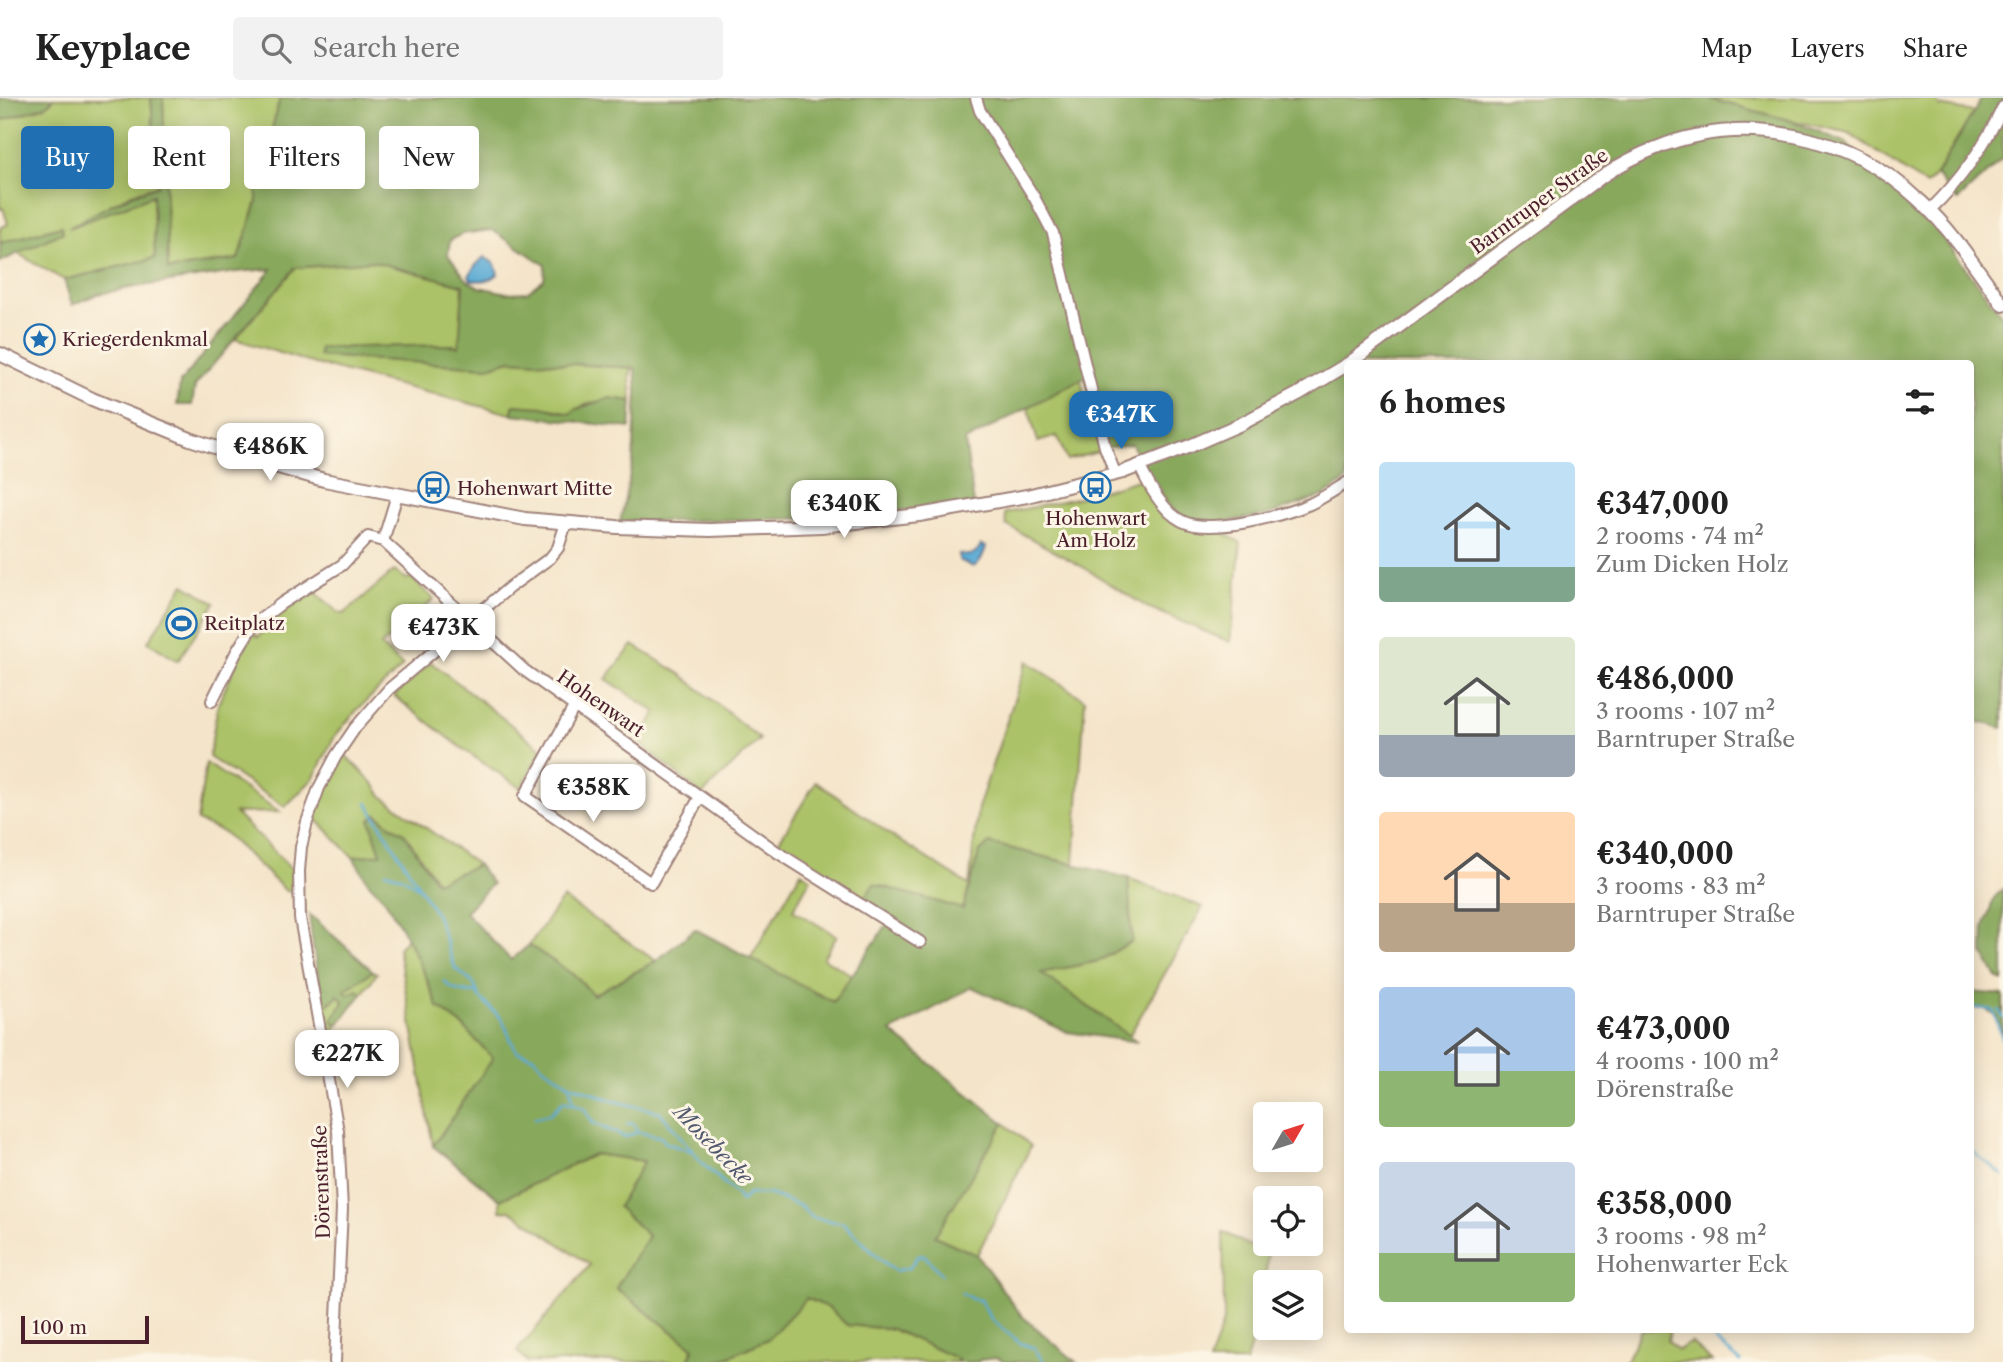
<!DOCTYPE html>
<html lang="en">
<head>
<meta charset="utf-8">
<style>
	:root { --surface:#fff; --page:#f2f2f2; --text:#222; --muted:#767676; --line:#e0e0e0; --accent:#1f6fb2 }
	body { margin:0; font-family:"Libre Caslon Text",serif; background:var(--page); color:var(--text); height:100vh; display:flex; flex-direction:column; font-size:26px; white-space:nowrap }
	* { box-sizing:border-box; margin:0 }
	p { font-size:23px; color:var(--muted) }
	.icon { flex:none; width:38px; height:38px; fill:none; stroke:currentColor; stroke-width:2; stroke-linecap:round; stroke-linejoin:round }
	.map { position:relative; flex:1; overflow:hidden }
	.drawer { position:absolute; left:1344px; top:262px; width:630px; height:973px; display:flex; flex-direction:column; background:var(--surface); border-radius:7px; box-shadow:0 4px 18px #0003 }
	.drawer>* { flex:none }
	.top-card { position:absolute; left:21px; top:28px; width:665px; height:63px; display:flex; gap:14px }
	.needle { width:46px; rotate:51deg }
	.controls { position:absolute; left:1253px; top:1004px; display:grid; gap:14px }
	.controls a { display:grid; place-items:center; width:70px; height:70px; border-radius:7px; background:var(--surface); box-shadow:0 4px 18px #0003; font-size:35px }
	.scale { position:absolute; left:21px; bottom:18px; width:128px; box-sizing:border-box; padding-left:7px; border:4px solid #4a1f2b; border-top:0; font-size:19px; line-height:24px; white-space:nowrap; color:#4a1f2b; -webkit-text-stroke:5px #fcf5e5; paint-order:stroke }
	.price { position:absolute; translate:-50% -60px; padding:0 16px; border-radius:14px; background:#fff; color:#222; font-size:23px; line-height:46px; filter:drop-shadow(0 2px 4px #0008) }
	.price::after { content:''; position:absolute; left:50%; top:42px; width:21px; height:16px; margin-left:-10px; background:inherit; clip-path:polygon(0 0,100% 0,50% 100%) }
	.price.active { background:var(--accent); color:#fff }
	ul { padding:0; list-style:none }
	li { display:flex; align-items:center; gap:21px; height:175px; padding:0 35px }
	li span { display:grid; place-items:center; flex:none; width:196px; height:140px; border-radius:7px; color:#555 }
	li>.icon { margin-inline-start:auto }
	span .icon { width:84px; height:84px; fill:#fffc; stroke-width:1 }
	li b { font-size:30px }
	h2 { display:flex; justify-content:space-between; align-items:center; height:84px; padding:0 35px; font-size:30px }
	.pill { padding:0 24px; border-radius:7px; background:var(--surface); box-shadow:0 4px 18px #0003; font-size:24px; line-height:63px }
	.pill.active { background:var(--accent); color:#fff }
	header { display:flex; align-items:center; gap:42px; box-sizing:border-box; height:98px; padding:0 35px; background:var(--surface); border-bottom:2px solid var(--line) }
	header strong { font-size:33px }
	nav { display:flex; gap:38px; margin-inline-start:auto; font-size:24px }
	.search { width:490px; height:63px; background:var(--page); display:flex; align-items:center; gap:18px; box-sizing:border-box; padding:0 24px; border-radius:7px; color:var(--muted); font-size:26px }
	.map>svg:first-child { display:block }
</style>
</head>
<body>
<header>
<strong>Keyplace</strong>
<div class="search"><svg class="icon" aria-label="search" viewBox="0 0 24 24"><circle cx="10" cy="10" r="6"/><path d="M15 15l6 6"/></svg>Search here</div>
<nav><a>Map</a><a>Layers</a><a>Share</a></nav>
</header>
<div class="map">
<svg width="2003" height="1264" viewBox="0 0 2003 1264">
	<rect width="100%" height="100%" fill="#fcf5e5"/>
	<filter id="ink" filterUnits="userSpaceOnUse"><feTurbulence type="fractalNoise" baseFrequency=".0143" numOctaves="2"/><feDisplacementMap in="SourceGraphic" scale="14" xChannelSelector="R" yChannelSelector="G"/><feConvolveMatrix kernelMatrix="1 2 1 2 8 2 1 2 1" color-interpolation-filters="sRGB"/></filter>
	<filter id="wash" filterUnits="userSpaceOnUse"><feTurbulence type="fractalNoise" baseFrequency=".00686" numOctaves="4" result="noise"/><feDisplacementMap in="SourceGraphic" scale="28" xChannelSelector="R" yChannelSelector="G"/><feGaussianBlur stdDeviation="1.57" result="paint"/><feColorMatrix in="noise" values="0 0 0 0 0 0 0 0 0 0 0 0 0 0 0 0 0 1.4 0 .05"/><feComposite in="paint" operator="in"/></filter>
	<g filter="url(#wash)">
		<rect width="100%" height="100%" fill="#f4e4c9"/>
		<path fill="#abc267" stroke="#7a7049" stroke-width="2" d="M 54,0 L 151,0 L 158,87 L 129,97 L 74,127 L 153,97 L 155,160 L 64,182 L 17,155 L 63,134 L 61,128 L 0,145 L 0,130 L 8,126 L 3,110 L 0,111 L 0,23 L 46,8 Z
			M 163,0 L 280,0 L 257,90 L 257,104 L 238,161 L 168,172 Z
			M 1706,0 L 1929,0 L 1937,1 L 1939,8 L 1974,14 L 1936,77 L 1926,87 L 1849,35 L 1789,22 Z
			M 372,163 L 463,187 L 460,250 L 453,247 L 320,250 L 319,258 L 488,269 L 510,262 L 633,270 L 630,277 L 632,303 C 610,300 588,302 570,316 L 558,312 L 514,307 L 511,316 L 315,266 L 235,241 L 295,170 Z
			M 1081,281 L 1085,300 L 1102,353 L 1067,362 L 1057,338 L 1038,344 L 1028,309 Z
			M 1141,381 L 1214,430 L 1241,445 L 1230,544 L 1147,509 L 1083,469 L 1006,427 L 1005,415 L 1081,399 Z
			M 394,473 L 407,481 L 410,479 L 434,501 L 381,548 L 403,568 L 356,613 L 335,638 L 313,681 L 285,709 L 209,659 L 218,606 L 242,552 L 254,535 L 258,539 L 265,531 L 261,526 L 313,492 L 339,515 L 344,516 Z
			M 184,486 L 215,505 L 178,563 L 148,544 Z
			M 633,547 L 682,577 L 760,641 L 702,697 L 639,644 L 656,614 L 606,581 Z
			M 1027,563 L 1085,602 L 1074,766 L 989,745 L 979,755 L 963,811 L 874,787 L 862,803 L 776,748 L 816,684 L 895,740 L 969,787 L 978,710 Z
			M 431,564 L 542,651 L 521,690 L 467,654 L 394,598 Z
			M 344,656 L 374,686 L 383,699 L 478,767 L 437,784 L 404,735 L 391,728 L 377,716 L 371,722 L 381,756 L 353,759 L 314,719 L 326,686 Z
			M 206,665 L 280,714 L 235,715 L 292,771 L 292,794 L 286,793 L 225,735 L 197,723 Z
			M 801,774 L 811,780 L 793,812 L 837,838 L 823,860 L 852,877 L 833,904 L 750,861 Z
			M 1128,780 L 1203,809 L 1129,938 L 1040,875 L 1099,863 L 1132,843 Z
			M 563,800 L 656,863 L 593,897 L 578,880 L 529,847 Z
			M 407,840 L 425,877 L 438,909 L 461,926 L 493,960 L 433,1048 L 398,850 Z
			M 373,873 L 377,875 L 362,896 L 358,892 L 348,896 L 345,892 Z
			M 339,897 L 345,904 L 332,922 L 337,928 L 330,939 L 324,910 Z
			M 1004,1025 L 1031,1048 L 977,1157 L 934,1138 Z
			M 595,1056 L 644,1063 L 648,1138 L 616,1190 L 694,1250 L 687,1264 L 528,1264 L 517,1253 L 590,1167 L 510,1112 L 500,1113 L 500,1102 Z
			M 1223,1134 L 1268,1157 L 1261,1210 L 1246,1264 L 1209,1264 L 1224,1221 Z
			M 806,1200 L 829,1210 L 847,1227 L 892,1231 L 958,1261 L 957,1264 L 716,1264 L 768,1241 Z
			M 1641,1232 L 1670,1232 L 1668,1243 L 1678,1252 L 1691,1244 L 1712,1264 L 1625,1264 Z"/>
		<path fill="#88a85c" stroke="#696444" stroke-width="2" fill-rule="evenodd" d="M 0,0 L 54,0 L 46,8 L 0,23 Z
			M 151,0 L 163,0 L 168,172 L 238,161 L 257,104 L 257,90 L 280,0 L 1706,0 L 1789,22 L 1845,44 L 1923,114 L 2003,219 L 2003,630 L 1971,622 L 1970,266 L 1348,266 L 1347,382 L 1323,398 L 1267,417 L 1211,426 L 1177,417 L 1145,375 L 1132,346 L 1104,350 L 1085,279 L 965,343 L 974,406 L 823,420 L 620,424 L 633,363 L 637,294 L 635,270 L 510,262 L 488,269 L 319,258 L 320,250 L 453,247 L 459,249 L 463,187 L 372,163 L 295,170 L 195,288 L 192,307 L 177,307 L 180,285 L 272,171 L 236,174 L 135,189 L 98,196 L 72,207 L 64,182 L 155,160 L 153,97 L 69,130 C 98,112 127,98 158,87 ZM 492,132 L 545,167 L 544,181 L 527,194 L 507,195 L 479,189 L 468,183 L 448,157 L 450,142 L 462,136 Z
			M 1982,0 L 2003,0 L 2003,60 L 1957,103 L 1936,77 Z
			M 61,128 L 63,134 L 0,164 L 0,145 Z
			M 610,300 L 632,303 L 630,330 L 511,316 L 514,307 L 543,309 L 570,316 L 576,311 Z
			M 376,716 L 391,728 L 404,735 L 436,784 L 478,767 L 492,786 L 465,814 L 511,862 L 529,847 L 578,880 L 593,897 L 656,863 L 695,831 L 833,904 L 888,825 L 862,803 L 874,786 L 963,811 L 979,755 L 989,745 L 1128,780 L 1132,843 L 1099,863 L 1041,875 L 1138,944 L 1067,934 L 972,889 L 891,934 L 1004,1025 L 935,1138 L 977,1157 L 1022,1218 L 1076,1264 L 1004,1264 L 997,1260 L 980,1262 L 978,1264 L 957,1264 L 958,1261 L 892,1231 L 847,1227 L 829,1210 L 807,1200 L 768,1241 L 716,1264 L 687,1264 L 694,1250 L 616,1190 L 648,1138 L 618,1109 L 644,1063 L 594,1056 L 500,1102 L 433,1048 L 493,960 L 461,926 L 438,909 L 425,877 L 407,840 L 385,802 L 368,784 L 353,759 L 381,756 L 370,722 Z
			M 2003,791 L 2003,883 L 1997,880 L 1983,855 L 1984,829 L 1994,800 Z
			M 309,816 L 373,873 L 345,892 L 348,896 L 358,892 L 362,896 L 337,928 L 332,922 L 344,904 L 338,897 L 324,910 L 313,849 Z
			M 1970,894 L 2003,897 L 2003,937 L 1996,918 L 1985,911 L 1971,910 Z"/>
		<path fill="#5aaad4" stroke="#526480" stroke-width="2" d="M 484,159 L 495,166 L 498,176 C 490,184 481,183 471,182 L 469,178 L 475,168 Z
			M 981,447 L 986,449 C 983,457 981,465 973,469 L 959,462 L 959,456 C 969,459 976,457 981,447 Z"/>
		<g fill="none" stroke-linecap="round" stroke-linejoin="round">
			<path stroke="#5aaad4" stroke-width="2.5" d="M 367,705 L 437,818 L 455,870 L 474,886 L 479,899 L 502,921 L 516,953 L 534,959 L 543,969 L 569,986 L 614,1003 L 660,1014 L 703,1066 L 736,1096 L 741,1103 L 749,1096 L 769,1096 L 800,1108 L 813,1120 L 843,1125 L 879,1160 L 895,1173 L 909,1170 L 917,1159 L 924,1157 L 942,1177
				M 386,774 L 403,779 L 418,789
				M 444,883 C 453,894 464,894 478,895
				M 1970,909 L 1993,912 L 2003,943
				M 1999,912 L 2003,920
				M 569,986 L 574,1006 L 584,1010 L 593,1025 L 625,1039 L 638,1034 L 661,1039 L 666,1045 L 690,1053
				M 535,1020 L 550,1016 L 564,1003 L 574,1006
				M 627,1026 L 633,1025 L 638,1034
				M 1970,1050 L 1978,1058 L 2003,1077
				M 962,1195 L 972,1201 L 980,1202 L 992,1222 L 1020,1245 L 1034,1250 L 1044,1264
				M 1706,1232 L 1717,1244 L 1741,1264"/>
		</g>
	</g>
	<g filter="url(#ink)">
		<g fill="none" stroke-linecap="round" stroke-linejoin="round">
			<defs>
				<path id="minor" d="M 976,0 L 980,13 L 1034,99 L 1053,135 L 1105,349 L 1115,375
					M 1930,112 C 1960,83 1985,47 2003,9
					M 1139,367 C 1148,386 1162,413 1182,423 C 1210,437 1281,418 1310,406 C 1323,400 1335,392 1348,384
					M 383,443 L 524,572 L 777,754 L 920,844
					M 212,603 L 237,553 L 253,527 L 282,505 L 342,467 L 368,439 L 383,443 L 397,397
					M 574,609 L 525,698 L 651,785 L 700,699
					M 335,1264 L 342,1111 L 338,1033 L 300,820 L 299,773 L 301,749 L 307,724 L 319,690 L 336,658 L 355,630 L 389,591 L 510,489 L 550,460 L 558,450 L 566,425"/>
				<path id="major" d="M 0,256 L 92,301 L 190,341 L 250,361 L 324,382 L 525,421 L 617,429 L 710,432 L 821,428 L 919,417 L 1027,398 L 1123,374 L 1190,348 L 1243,325 L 1298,296 L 1348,266
					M 1348,266 L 1604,77 C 1621,66 1638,57 1656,50 C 1746,14 1851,37 1920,103 C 1953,133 1977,171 2003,207"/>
			</defs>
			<use href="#minor" stroke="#9f827a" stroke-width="14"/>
			<use href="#major" stroke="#9f827a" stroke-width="16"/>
			<use href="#minor" stroke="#fff" stroke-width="10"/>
			<use href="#major" stroke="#fff" stroke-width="12"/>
		</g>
	</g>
	<defs>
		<symbol id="sight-ring" viewBox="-11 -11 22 22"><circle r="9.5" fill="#fcf5e5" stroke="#1f6fb2" stroke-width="1.5"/><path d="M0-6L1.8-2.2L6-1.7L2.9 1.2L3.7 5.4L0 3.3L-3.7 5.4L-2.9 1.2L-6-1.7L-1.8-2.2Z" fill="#1f6fb2"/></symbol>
		<symbol id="bus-ring" viewBox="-11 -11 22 22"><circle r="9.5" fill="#fcf5e5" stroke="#1f6fb2" stroke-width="1.5"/><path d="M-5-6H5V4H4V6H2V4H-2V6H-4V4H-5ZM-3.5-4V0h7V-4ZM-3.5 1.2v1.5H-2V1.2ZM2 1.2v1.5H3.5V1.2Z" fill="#1f6fb2"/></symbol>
		<symbol id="stadium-ring" viewBox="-11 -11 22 22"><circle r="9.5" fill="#fcf5e5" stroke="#1f6fb2" stroke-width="1.5"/><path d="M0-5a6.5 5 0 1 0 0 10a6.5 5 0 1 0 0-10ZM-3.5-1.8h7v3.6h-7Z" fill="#1f6fb2"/></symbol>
	</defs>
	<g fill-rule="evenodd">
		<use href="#sight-ring" x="22" y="224" width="35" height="35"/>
		<use href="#bus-ring" x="1078" y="372" width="35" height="35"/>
		<use href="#bus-ring" x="416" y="372" width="35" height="35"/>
		<use href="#stadium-ring" x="164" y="508" width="35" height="35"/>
	</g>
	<g text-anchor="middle" stroke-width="6" stroke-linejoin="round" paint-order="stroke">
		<g font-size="19" fill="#4a1f2b" stroke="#fcf5e5">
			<text transform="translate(1539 103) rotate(-36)" y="7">Barntruper Straße</text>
			<text transform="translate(601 605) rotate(35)" y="7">Hohenwart</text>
			<text transform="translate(321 1084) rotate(-92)" y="7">Dörenstraße</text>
		</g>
		<g font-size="19" fill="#4a1f2b" stroke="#fcf5e5" text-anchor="start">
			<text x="62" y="248">Kriegerdenkmal</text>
			<text x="457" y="397">Hohenwart Mitte</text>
			<text x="1096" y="427" text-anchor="middle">Hohenwart<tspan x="1096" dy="22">Am Holz</tspan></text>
			<text x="204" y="532">Reitplatz</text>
		</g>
		<g font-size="21" font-style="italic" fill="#50576f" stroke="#fcf5e5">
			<text transform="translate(713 1047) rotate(46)" y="7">Mosebecke</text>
		</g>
	</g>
</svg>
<div class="controls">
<a><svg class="needle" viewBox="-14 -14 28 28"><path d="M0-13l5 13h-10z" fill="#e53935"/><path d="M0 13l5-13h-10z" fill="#767676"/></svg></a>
<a><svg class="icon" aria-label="locate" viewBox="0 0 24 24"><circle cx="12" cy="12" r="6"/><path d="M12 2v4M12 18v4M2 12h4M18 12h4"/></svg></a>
<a><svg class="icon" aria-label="layers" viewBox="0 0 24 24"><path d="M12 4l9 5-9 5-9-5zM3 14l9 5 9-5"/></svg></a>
</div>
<div class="scale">100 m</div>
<b class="price active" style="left:1121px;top:353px">€347K</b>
<b class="price" style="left:270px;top:385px">€486K</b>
<b class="price" style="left:844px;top:442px">€340K</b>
<b class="price" style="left:443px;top:566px">€473K</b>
<b class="price" style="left:593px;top:726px">€358K</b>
<b class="price" style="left:347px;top:992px">€227K</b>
<div class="top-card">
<a class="pill active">Buy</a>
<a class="pill">Rent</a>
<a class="pill">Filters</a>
<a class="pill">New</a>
</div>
<section class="drawer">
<h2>6 homes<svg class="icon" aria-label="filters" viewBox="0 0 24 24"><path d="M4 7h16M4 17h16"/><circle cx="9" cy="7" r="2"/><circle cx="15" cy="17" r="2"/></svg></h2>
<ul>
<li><span style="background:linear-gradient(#bfe0f5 75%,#7fa58c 0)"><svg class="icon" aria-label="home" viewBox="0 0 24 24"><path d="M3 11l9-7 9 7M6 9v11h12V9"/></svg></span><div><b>€347,000</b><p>2 rooms · 74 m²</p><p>Zum Dicken Holz</p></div></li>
<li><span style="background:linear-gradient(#dfe7d0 70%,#9aa5b1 0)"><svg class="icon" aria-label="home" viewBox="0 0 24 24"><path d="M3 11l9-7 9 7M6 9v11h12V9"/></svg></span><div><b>€486,000</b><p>3 rooms · 107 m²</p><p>Barntruper Straße</p></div></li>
<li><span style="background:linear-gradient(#ffd9b3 65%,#b9a48a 0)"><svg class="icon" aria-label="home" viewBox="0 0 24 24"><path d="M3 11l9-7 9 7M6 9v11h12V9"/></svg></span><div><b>€340,000</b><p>3 rooms · 83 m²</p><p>Barntruper Straße</p></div></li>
<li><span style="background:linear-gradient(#a9c7e8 60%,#8fb573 0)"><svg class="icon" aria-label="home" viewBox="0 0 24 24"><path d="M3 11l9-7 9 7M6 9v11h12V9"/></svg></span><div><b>€473,000</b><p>4 rooms · 100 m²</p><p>Dörenstraße</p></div></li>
<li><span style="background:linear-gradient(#c9d6e8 65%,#8fb573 0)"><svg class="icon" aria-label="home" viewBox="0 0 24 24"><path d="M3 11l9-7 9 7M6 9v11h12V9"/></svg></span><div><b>€358,000</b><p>3 rooms · 98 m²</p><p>Hohenwarter Eck</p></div></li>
</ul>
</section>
</div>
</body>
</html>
